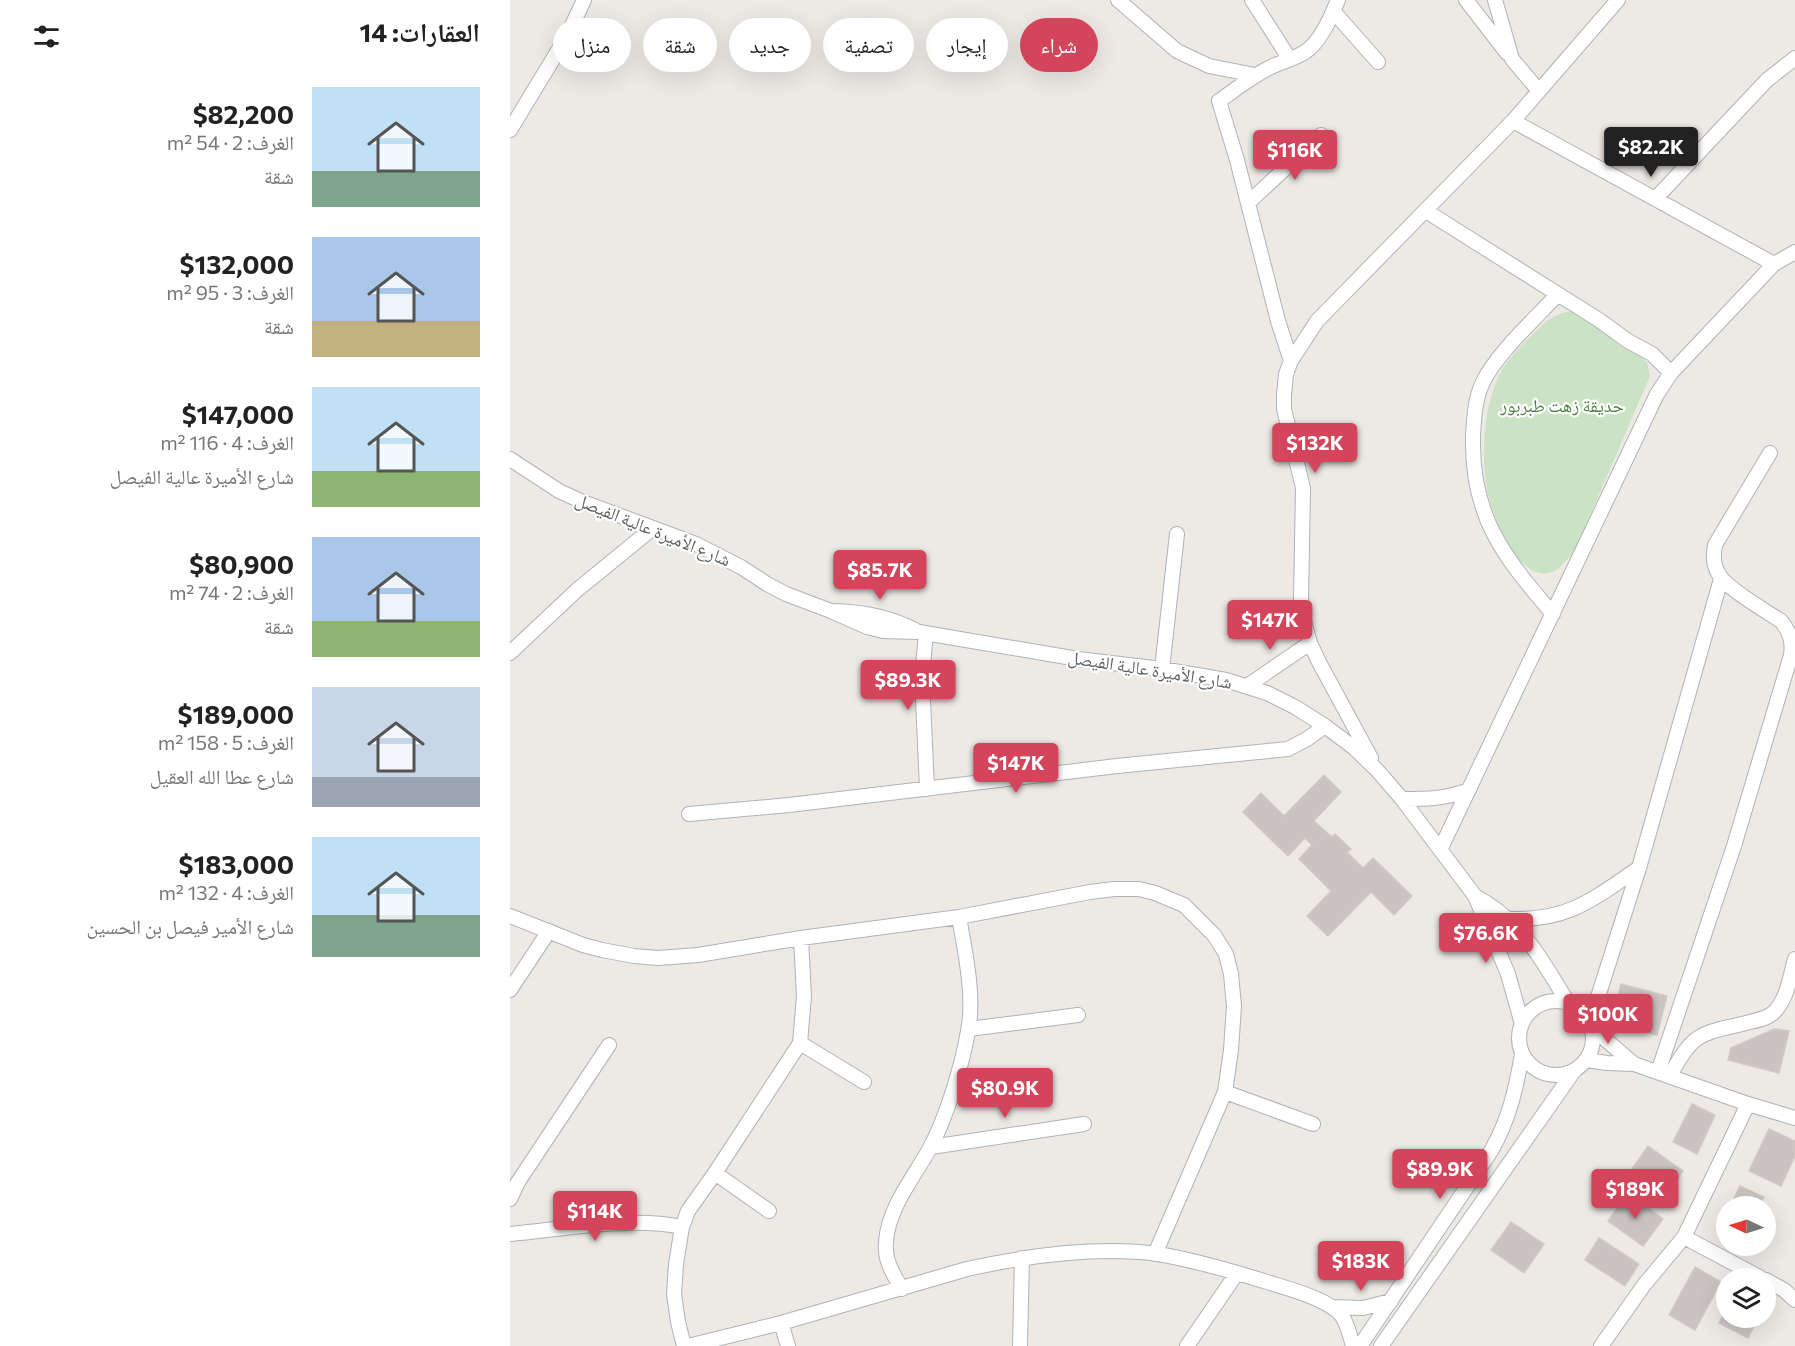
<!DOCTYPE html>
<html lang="ar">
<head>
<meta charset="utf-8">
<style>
	:root { --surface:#fff; --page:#f6f6f6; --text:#222; --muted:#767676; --accent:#d4445b }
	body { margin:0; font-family:Commissioner,"Noto Naskh Arabic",sans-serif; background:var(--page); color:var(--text); direction:rtl; height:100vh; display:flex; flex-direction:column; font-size:22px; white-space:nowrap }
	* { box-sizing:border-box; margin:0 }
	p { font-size:20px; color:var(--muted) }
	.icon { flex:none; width:33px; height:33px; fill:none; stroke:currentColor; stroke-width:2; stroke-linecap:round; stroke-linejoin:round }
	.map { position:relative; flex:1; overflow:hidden; direction:ltr }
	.details { display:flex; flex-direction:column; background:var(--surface); width:510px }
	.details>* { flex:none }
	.top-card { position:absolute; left:18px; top:18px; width:570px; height:54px; direction:rtl; display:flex; gap:12px }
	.needle { width:39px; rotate:274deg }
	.tools { position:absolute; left:1206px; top:1196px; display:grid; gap:12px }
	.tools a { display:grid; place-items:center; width:60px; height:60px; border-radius:50%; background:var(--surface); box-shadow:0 6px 24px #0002; font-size:30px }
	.price { position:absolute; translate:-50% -51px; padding:0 14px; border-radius:6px; background:var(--accent); color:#fff; font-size:20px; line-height:39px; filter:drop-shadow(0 2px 3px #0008) }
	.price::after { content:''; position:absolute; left:50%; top:36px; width:18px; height:14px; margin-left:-9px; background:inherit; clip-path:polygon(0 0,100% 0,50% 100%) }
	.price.selected { background:#222; color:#fff }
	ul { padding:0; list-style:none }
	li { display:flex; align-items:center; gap:18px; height:150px; padding:0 30px }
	li span { display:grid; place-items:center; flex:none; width:168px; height:120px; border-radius:0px; color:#555 }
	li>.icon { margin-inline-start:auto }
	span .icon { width:72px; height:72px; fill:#fffc; stroke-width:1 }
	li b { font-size:26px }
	h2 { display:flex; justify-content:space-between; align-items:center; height:72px; padding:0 30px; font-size:26px }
	.pill { padding:0 21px; border-radius:27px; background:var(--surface); box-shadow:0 6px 24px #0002; font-size:21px; line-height:54px }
	.pill.selected { background:var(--accent); color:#fff }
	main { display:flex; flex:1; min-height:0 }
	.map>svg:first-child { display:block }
</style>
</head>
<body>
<main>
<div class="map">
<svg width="1285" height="1346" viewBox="0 0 1285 1346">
	<rect width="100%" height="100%" fill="#ede9e5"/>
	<path fill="#cbe2c4" d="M 1062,311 L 1079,321 L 1112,347 L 1126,352 L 1137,362 L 1140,376 L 1067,546 C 1062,553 1056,562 1049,568 C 1013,595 981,515 977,489 C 971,454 973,409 989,376 C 996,361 1009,348 1020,337 C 1034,323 1042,314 1062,311 Z"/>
	<path fill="#c9c4c1" stroke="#d1cac4" stroke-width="1.5" d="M 814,775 L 831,792 L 804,821 L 822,837 L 825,834 L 841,849 L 837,852 L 853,868 L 863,858 L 902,896 L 884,915 L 861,892 L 818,936 L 797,916 L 821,891 L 789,859 L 802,845 L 795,838 L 778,856 L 733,812 L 751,793 L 774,816 Z
		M 1111,984 L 1157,996 L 1147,1035 L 1101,1023 Z
		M 1264,1029 L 1279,1031 L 1269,1073 L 1218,1060 L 1221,1048 Z
		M 1182,1104 L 1205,1115 L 1187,1154 L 1163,1142 Z
		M 1259,1129 L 1285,1141 L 1285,1156 L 1271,1186 L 1239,1171 Z
		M 1138,1146 L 1173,1171 L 1153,1198 L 1119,1173 Z
		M 1230,1186 L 1254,1197 L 1249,1206 L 1220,1206 Z
		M 1118,1193 L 1153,1219 L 1133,1246 L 1098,1221 Z
		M 1001,1222 L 1034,1244 L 1014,1273 L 981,1250 Z
		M 1089,1238 L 1129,1264 L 1115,1286 L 1075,1260 Z
		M 1185,1267 L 1211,1282 L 1185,1330 L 1159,1315 Z
		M 1216,1309 L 1216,1317 L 1249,1317 L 1238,1338 L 1209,1323 Z"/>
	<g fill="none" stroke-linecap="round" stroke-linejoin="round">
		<defs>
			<path id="minor" d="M 608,0 L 667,51 L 699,66 L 745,75
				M 742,0 L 779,58
				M 956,0 L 997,53
				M 985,0 L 1002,59 L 1029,91
				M 823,11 L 868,62
				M 1003,121 L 1264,264
				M 0,130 L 57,36 L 74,0
				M 1146,198 L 1257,80 L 1285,58
				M 738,203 L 811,135
				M 916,211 L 1089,320 L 1118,341 L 1142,354 L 1161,373
				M 781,361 L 768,321 L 727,160 L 709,101 C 726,89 742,76 761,67 C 773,61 789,58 799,49 C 813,37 821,16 828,0
				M 0,459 L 49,491 L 73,502 L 186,544 L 231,567 L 257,584 L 276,594 L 321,611 L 357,627 L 373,631 L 409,632 L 568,659 L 652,669 L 716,680 L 757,693 L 785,707 L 815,726 L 843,747 L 867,770 L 892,799 L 965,896 L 998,974 L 1012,1024
				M 326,611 C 354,612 380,617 405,630
				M 1043,614 C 993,556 961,516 963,436 C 964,418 965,398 973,382 C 987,353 1025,319 1047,295
				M 416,633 L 412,677 L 417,789
				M 0,653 L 67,590 L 143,528
				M 652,669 L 667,534
				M 737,686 L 800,643
				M 861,758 L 809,662 L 800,643 L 794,621 L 791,601 L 793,488 L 774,409 L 774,395 L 776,374 L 781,361 L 807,321 L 1003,121 L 1108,0
				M 892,799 C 919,799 934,799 959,790
				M 179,814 L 279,805 L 607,766 L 778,749 L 797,739 L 815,726
				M 930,850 L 1147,394 L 1161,373 L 1264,264 L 1285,252
				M 965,896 C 1012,921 1032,960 1058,1003
				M 0,916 L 73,945 L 92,950 L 124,956 L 148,958 L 188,955 L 291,938 L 449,917 L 580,892 L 604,889 L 629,889 L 645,893 L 674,905 L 704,935 L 716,954 L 721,974 L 724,1006 L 721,1050 L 715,1092 L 645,1254
				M 1000,919 C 1059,921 1083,899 1129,868
				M 0,990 L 39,931
				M1009 1038a37 37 0 1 1 74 0a37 37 0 1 1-74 0Z
				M 1080,1022 L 1129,868 L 1211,579
				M 1082,1028 L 1124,1064
				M 459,1029 L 568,1015
				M 290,1043 L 354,1082
				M 1076,1060 L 1097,1063 L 1124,1064 L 1238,1104 L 1285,1118
				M 1148,1072 L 1224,846 L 1281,655 C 1283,641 1280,632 1271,621 C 1257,612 1217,588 1210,576 C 1203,566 1203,557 1205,545 L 1260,453
				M 1160,1076 C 1184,1029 1193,1034 1240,1022 C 1249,1020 1259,1018 1265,1011 C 1278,997 1280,976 1285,959
				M 715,1092 L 803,1124
				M 421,1147 L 574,1124
				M 205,1173 L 259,1211
				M 0,1199 L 8,1182 L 99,1045
				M 0,1234 C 54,1229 120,1216 172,1227
				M 1174,1237 L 1251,1278
				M 1256,1280 L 1274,1290 L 1285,1300
				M 392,1289 C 383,1274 374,1260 376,1242 C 378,1208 404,1177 420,1148 C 437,1116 452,1066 458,1031 C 465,997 455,951 449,917
				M 823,1307 L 853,1308 L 881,1301
				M 271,1323 L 278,1346
				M 174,1346 L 168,1322 L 164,1294 L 166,1264 L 172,1227 L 178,1211 L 205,1173 L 290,1043 L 294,996 L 291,938
				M 178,1346 L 271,1323 L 457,1269 C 516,1256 587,1246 648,1254 C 684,1260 718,1270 754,1281 C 775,1288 818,1298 832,1316 C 838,1325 840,1336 843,1346
				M 510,1346 L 512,1258
				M 677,1346 L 727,1273
				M 850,1346 L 981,1151 C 999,1120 1006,1089 1012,1054
				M 871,1346 L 1064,1071
				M 1091,1346 L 1134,1285 L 1174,1237 L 1238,1104"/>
		</defs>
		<use href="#minor" stroke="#b0b3b5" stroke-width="16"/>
		<use href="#minor" stroke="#fff" stroke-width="14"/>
	</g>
	<g text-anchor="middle" stroke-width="4.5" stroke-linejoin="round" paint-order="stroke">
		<g font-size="18" fill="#4c803f" stroke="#fff">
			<text x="1052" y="412">حديقة زهت طبربور</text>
		</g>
		<g font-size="18" fill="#5d6163" stroke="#fff">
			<text transform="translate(143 530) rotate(22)" y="6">شارع الأميرة عالية الفيصل</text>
			<text transform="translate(640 670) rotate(9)" y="6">شارع الأميرة عالية الفيصل</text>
		</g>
	</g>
</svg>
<div class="tools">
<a><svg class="needle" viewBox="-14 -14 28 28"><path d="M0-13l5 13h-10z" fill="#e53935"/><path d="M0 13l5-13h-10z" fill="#767676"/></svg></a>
<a><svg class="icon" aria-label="layers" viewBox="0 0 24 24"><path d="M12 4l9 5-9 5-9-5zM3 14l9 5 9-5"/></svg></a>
</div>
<b class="price selected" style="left:1141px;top:178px">$82.2K</b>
<b class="price" style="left:785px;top:181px">$116K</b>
<b class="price" style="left:805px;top:474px">$132K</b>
<b class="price" style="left:370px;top:601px">$85.7K</b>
<b class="price" style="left:760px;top:651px">$147K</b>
<b class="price" style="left:398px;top:711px">$89.3K</b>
<b class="price" style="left:506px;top:794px">$147K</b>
<b class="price" style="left:976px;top:964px">$76.6K</b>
<b class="price" style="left:1098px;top:1045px">$100K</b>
<b class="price" style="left:495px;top:1119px">$80.9K</b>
<b class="price" style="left:930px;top:1200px">$89.9K</b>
<b class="price" style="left:1125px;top:1220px">$189K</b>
<b class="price" style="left:85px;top:1242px">$114K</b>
<b class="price" style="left:851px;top:1292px">$183K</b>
<div class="top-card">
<a class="pill selected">شراء</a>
<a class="pill">إيجار</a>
<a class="pill">تصفية</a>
<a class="pill">جديد</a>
<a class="pill">شقة</a>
<a class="pill">منزل</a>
</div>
</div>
<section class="details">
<h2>العقارات: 14<svg class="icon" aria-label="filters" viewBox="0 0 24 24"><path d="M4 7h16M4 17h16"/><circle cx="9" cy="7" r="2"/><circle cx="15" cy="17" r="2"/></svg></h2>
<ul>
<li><span style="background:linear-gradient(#bfe0f5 70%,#7fa58c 0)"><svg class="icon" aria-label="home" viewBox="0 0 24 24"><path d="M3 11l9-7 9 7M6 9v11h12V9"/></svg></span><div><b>$82,200</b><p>الغرف: 2 · 54 m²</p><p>شقة</p></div></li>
<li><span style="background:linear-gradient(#a9c7e8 70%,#c2b280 0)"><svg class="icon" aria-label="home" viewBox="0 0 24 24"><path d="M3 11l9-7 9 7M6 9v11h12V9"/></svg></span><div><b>$132,000</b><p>الغرف: 3 · 95 m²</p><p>شقة</p></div></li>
<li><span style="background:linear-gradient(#bfe0f5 70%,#8fb573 0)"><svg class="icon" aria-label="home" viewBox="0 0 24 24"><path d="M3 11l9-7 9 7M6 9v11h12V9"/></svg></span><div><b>$147,000</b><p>الغرف: 4 · 116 m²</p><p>شارع الأميرة عالية الفيصل</p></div></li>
<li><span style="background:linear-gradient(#a9c7e8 70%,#8fb573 0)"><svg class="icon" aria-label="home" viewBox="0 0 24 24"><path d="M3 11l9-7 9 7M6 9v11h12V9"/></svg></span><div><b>$80,900</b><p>الغرف: 2 · 74 m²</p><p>شقة</p></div></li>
<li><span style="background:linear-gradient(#c9d6e8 75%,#9aa5b1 0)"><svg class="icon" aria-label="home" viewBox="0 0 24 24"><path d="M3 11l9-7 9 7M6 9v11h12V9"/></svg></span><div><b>$189,000</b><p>الغرف: 5 · 158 m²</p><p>شارع عطا الله العقيل</p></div></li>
<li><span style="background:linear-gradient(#bfe0f5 65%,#7fa58c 0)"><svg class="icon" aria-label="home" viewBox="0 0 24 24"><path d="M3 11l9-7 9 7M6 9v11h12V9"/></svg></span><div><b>$183,000</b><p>الغرف: 4 · 132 m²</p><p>شارع الأمير فيصل بن الحسين</p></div></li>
</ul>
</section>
</main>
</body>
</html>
